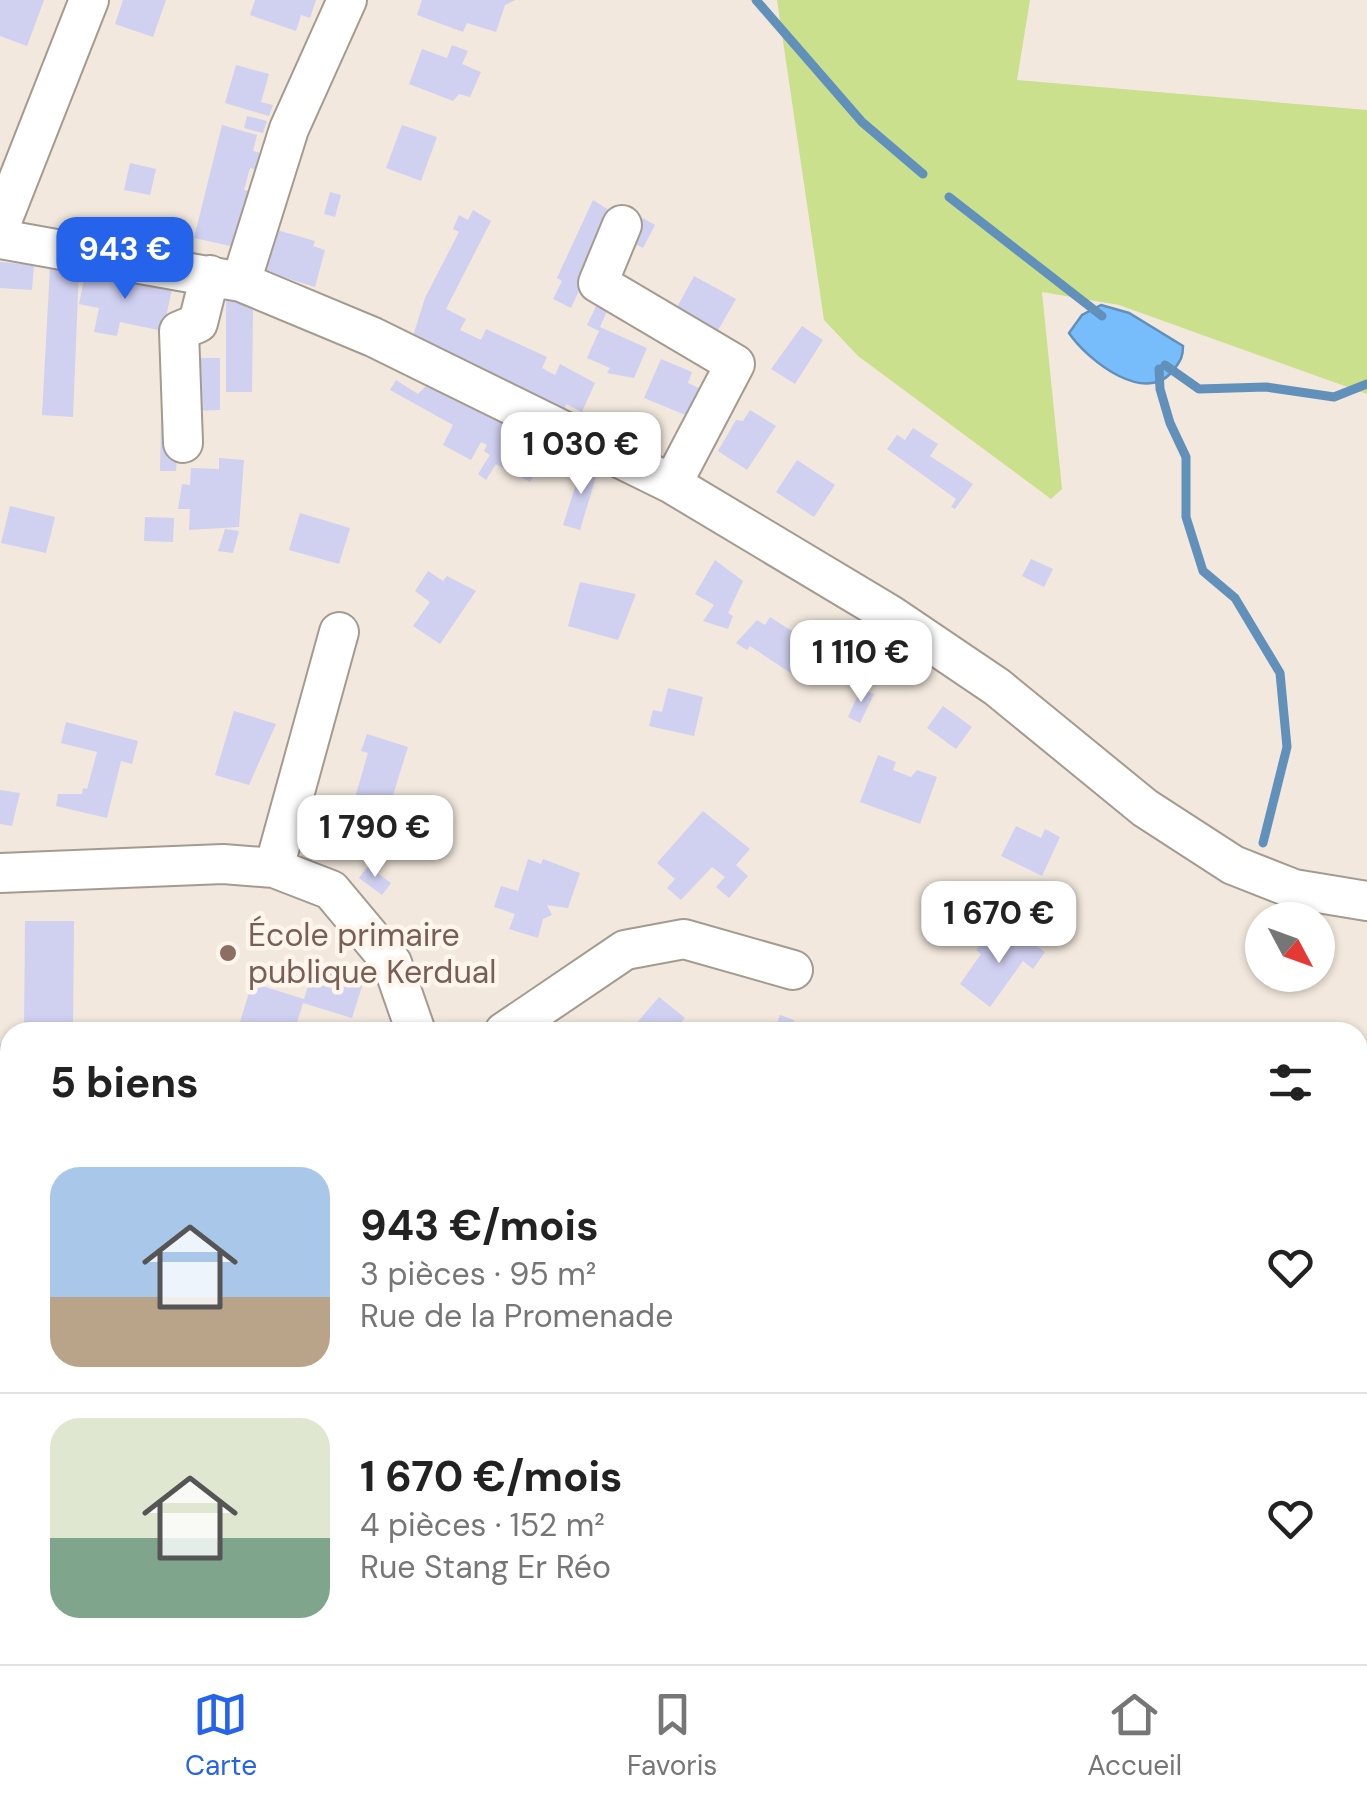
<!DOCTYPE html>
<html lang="fr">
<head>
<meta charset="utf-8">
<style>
	:root { --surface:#fff; --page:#f2f2f2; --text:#222; --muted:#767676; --line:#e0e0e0; --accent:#2563eb }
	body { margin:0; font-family:"DM Sans",sans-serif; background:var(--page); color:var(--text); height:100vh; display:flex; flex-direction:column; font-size:38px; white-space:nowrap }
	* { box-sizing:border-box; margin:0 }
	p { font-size:32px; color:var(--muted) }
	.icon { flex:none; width:55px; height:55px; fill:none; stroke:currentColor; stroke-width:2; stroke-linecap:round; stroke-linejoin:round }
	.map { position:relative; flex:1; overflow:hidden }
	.sheet { position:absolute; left:0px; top:1022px; width:1368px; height:642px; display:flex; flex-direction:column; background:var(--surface); border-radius:30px 30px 0 0; box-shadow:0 2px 8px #0004 }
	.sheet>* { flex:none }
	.needle { width:65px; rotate:131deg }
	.buttons { position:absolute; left:1245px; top:902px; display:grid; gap:20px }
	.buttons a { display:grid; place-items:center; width:90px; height:90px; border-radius:50%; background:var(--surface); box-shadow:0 2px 8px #0004; font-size:50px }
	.price { position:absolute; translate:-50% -85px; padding:0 22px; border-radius:20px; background:#fff; color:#222; font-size:32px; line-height:65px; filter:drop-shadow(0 2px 5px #0008) }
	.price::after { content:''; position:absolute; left:50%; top:60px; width:30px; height:22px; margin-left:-15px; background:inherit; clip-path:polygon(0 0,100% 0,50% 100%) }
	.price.current { background:var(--accent); color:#fff }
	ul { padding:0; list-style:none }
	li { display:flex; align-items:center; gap:30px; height:250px; padding:0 50px }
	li+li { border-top:2px solid var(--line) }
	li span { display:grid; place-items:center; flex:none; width:280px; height:200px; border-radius:30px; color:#555 }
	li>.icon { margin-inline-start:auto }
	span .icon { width:120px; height:120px; fill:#fffc; stroke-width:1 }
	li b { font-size:42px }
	h2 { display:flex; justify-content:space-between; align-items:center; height:120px; padding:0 50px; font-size:42px }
	.dock { display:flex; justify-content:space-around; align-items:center; height:140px; border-top:2px solid var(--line); background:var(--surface); font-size:28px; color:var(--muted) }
	.dock a { display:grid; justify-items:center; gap:5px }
	.dock .current { color:var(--accent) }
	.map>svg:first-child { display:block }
</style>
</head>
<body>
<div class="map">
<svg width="1367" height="1664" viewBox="0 0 1367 1664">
	<rect width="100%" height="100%" fill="#f2e8dd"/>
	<path fill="#cae08d" d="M 777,0 L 1030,0 L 1017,80 L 1367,110 L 1367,394 L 1119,305 L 1042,292 L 1062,489 L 1051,499 L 858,356 L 824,320 Z
		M 547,1655 L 939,1655 L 949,1664 L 546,1664 Z"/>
	<path fill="#78bdfb" stroke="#6190ba" stroke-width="2.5" d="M 1101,305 L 1129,313 L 1183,346 C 1183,356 1181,360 1175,368 C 1148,408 1088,361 1069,333 L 1082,315 Z"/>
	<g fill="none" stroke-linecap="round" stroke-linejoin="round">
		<path stroke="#6190ba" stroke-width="9" d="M 756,0 L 862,122 L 923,174
			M 949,197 L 1102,316
			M 1165,365 L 1199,389 L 1266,387 L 1334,397 L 1367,384
			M 1159,369 L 1160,389 L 1170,423 L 1186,457 L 1186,517 L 1203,571 L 1235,598 L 1280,673 L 1287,747 L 1263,843"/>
	</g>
	<path fill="#d0d0f1" d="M 0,0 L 44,0 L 27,46 L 0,36 Z
		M 123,0 L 166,0 L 153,37 L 115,24 Z
		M 255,0 L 316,0 L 310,18 L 301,15 L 296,31 L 250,15 Z
		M 422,0 L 515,0 L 505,5 L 496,32 L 467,23 L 463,32 L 417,15 Z
		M 452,45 L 468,51 L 462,64 L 481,72 L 470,97 L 459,94 L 453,101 L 409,84 L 422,49 L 447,58 Z
		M 236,65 L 269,74 L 261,102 L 273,105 L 269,116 L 225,103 Z
		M 247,116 L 267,121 L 263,133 L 244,128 Z
		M 222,125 L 257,135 L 253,151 L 260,153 L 255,169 L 250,168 L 244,190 L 258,194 L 244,249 L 194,238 Z
		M 402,125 L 437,137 L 421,181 L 386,168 Z
		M 130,163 L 156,169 L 150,195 L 124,190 Z
		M 330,192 L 341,195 L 335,217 L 324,214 Z
		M 593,200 L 615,214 L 571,308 L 553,299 L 562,281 L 557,278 Z
		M 473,210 L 491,221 L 446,309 L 466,319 L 460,330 L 481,340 L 486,329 L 547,357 L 542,368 L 555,375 L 560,364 L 595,383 L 582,412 L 566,404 L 565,409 L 413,336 L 425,298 L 459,232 L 453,229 L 459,215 L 468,220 Z
		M 643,218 L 655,225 L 643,248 L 631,242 Z
		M 270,228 L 315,241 L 313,246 L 325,250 L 315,287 L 258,269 Z
		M 0,262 L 34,265 L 32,290 L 0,288 Z
		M 50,267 L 79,269 L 73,417 L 42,415 Z
		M 86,270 L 172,289 L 163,331 L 120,322 L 117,336 L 94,332 L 99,308 L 79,304 Z
		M 694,276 L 736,299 L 717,332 L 676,309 Z
		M 226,300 L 253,306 L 252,392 L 226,392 Z
		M 598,302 L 609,307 L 600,327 L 647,348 L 634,378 L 607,373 L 610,368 L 587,358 L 599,331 L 587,325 Z
		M 802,326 L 823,340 L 795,384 L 771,369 Z
		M 191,358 L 220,358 L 220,410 L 191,411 Z
		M 661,359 L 692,372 L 688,383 L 701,389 L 688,416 L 644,398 Z
		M 396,380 L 418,394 L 428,384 L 533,436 L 520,460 L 537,469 L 530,482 L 496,464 L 486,480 L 478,474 L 490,455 L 484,451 L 487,445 L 481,442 L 471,460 L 443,445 L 453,425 L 390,390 Z
		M 750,410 L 776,426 L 747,470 L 718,451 L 736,420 L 743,421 Z
		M 161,420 L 172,421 L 178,443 L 176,471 L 160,471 Z
		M 913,428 L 938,444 L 930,456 L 973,484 L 955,509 L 951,507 L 956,499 L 887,449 L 897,435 L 905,440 Z
		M 219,458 L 244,460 L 239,527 L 189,530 L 190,509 L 178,509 L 182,484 L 190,485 L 191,468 L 219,469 Z
		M 797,460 L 835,485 L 814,517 L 776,492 Z
		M 583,462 L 598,470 L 580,530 L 563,525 Z
		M 10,506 L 55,517 L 46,553 L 1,543 Z
		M 300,513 L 350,528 L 339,564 L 289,550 Z
		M 145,517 L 174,518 L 173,542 L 144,541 Z
		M 225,529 L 239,531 L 233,553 L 218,551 Z
		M 1031,559 L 1053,569 L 1044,587 L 1022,576 Z
		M 715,560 L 743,581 L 728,613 L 733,616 L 728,629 L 703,621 L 714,605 L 695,594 Z
		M 428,571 L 443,581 L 447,576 L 476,591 L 440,644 L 413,626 L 430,602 L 415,591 Z
		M 580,582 L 636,594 L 618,640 L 568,626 Z
		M 770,617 L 811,643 L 792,674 L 750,646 L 747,650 L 736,643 L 757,620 L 765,625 Z
		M 668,688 L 703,697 L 694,736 L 649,726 L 653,710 L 662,712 Z
		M 861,688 L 874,694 L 860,723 L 848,717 Z
		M 943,706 L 972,727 L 956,749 L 927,728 Z
		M 234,711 L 276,724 L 249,785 L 215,775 Z
		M 66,722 L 138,741 L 132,764 L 121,761 L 107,818 L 56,806 L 58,794 L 82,794 L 83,788 L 87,789 L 97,752 L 61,743 Z
		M 367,734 L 408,747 L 388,811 L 354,801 L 368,753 L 361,751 Z
		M 878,755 L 896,762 L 893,770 L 911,777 L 917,770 L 937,777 L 920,824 L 860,802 Z
		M 0,790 L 20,793 L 12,826 L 0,824 Z
		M 703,811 L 750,849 L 736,865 L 748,876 L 729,898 L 716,887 L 725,877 L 712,867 L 681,900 L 667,888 L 675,879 L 657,863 Z
		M 1016,826 L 1041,838 L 1045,829 L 1060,837 L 1042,876 L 1001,856 Z
		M 528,859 L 541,864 L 543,859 L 580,873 L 568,908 L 547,905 L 552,915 L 543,919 L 538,938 L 509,929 L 515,914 L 494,907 L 501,886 L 518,891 Z
		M 368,866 L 391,883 L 382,895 L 359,878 Z
		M 25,921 L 74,921 L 73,1032 L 24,1032 Z
		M 1017,932 L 1045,952 L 1033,969 L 1023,961 L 990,1007 L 960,984 L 981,954 L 976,950 L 987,935 L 1005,948 Z
		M 314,967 L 363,983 L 352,1018 L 303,1003 L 294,1032 L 237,1032 L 252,983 L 304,999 Z
		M 659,997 L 685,1018 L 673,1032 L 629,1032 Z
		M 780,1015 L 794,1020 L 790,1032 L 762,1032 L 763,1027 L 774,1031 Z
		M 0,1044 L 10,1044 L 10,1093 L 0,1092 Z
		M 132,1655 L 188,1655 L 191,1656 L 188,1664 L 134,1664 L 129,1659 Z
		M 811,1655 L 841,1655 L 845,1664 L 791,1664 Z"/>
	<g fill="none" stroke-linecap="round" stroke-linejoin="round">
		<defs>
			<path id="minor" d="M 622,225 L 598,283 L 735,364 L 672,484
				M 0,226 L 89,0
				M 0,239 L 241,282 L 373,337 L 672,484 L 889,614 L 997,687 L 1145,808 L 1233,865 L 1294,889 L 1367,901
				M 241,282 L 289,129 L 347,0
				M 183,443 L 179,331 L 198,323 L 210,275
				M 274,868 L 339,632
				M 0,873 L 223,864 L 274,868 L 331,890 L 392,963 L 416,1032
				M 504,1032 L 625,950 L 684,939 L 793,970
				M 1358,1631 L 1367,1629
				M 1028,1655 L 1038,1664
				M 72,1664 L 73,1655
				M 1229,1664 L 1264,1655"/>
		</defs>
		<use href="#minor" stroke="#a49b90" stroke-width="42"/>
		<use href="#minor" stroke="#fff" stroke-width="38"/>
	</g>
	<circle fill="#8d6e63" stroke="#fef6ed" stroke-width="4" cx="228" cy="953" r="10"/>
	<g text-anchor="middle" stroke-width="9" stroke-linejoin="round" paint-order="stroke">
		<g font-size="32" fill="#785e54" stroke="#fef6ed" text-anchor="start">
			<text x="248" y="946">École primaire<tspan x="248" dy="37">publique Kerdual</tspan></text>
		</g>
	</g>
</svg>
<div class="buttons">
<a><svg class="needle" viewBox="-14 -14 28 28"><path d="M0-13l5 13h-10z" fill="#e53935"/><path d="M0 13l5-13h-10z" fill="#767676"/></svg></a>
</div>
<b class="price current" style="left:125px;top:302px">943 €</b>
<b class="price" style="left:581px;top:497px">1 030 €</b>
<b class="price" style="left:861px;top:705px">1 110 €</b>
<b class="price" style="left:375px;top:880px">1 790 €</b>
<b class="price" style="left:999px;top:966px">1 670 €</b>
<section class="sheet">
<h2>5 biens<svg class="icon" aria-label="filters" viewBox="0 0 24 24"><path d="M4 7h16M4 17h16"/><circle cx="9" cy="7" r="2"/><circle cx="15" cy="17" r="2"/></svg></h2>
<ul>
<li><span style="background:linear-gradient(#a9c7e8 65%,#b9a48a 0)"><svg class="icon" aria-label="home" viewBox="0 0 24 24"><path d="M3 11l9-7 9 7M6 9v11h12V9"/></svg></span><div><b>943 €/mois</b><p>3 pièces · 95 m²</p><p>Rue de la Promenade</p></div><svg class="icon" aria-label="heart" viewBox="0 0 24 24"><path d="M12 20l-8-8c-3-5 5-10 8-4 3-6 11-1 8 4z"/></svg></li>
<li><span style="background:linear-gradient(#dfe7d0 60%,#7fa58c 0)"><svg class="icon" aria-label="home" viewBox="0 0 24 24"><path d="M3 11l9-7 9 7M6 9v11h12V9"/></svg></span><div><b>1 670 €/mois</b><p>4 pièces · 152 m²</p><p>Rue Stang Er Réo</p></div><svg class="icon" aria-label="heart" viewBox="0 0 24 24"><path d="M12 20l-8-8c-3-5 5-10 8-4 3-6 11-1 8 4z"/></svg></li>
</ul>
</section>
</div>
<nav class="dock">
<a class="current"><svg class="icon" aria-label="map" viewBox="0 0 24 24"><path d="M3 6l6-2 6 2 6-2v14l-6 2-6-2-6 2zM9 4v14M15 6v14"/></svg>Carte</a>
<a><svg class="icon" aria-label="saved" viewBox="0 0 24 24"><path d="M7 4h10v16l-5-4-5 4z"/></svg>Favoris</a>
<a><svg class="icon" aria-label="home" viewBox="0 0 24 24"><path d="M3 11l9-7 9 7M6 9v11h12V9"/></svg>Accueil</a>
</nav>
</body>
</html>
